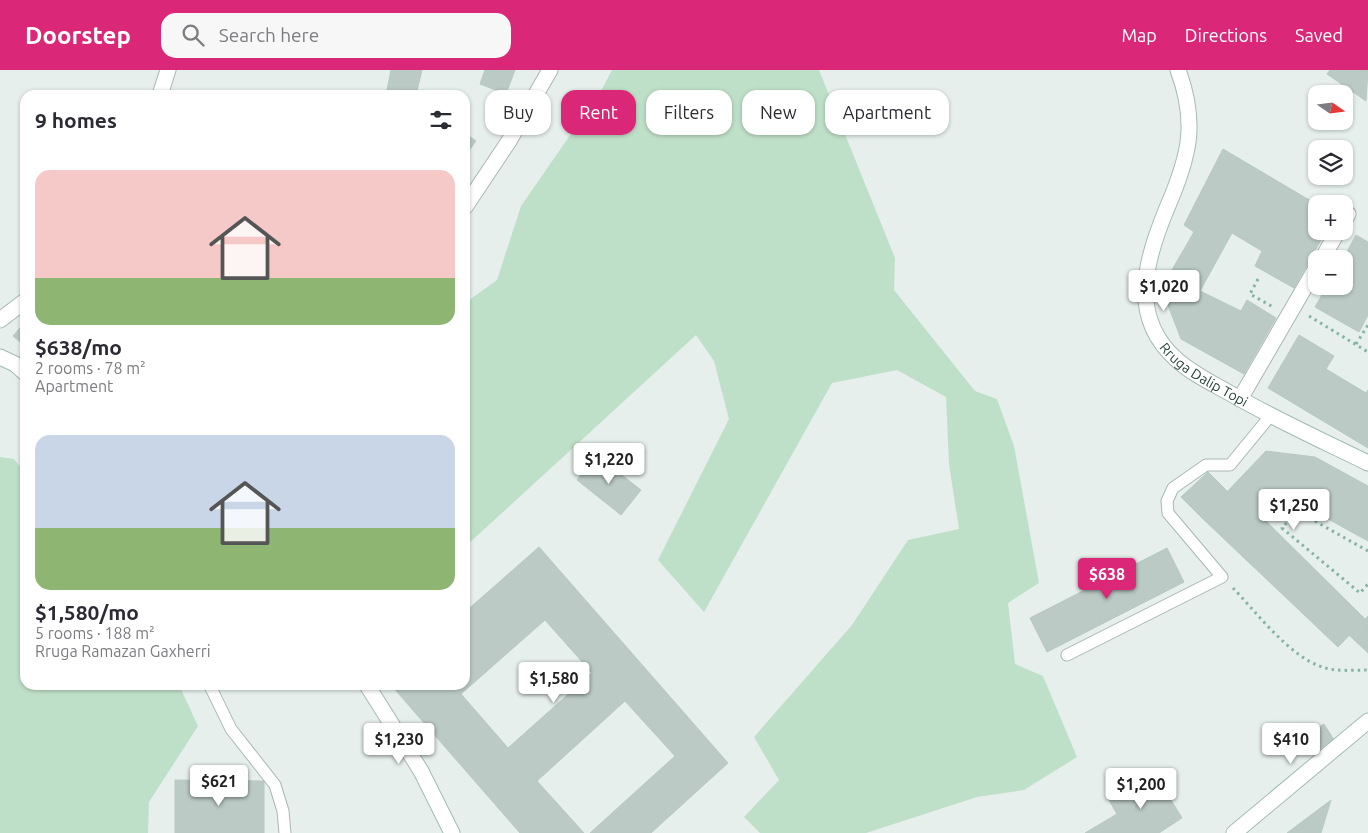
<!DOCTYPE html>
<html lang="en">
<head>
<meta charset="utf-8">
<style>
	:root { --surface:#fff; --page:#f7f7f7; --text:#2b2b33; --muted:#7c7c81; --accent:#db2777 }
	body { margin:0; font-family:Ubuntu,sans-serif; background:var(--page); color:var(--text); height:100vh; display:flex; flex-direction:column; font-size:19px; white-space:nowrap }
	* { box-sizing:border-box; margin:0 }
	p { font-size:16px; color:var(--muted) }
	.icon { flex:none; width:28px; height:28px; fill:none; stroke:currentColor; stroke-width:2; stroke-linecap:round; stroke-linejoin:round }
	.map { position:relative; flex:1; overflow:hidden }
	.side { position:absolute; left:20px; top:20px; width:450px; height:600px; display:flex; flex-direction:column; background:var(--surface); border-radius:15px; box-shadow:0 1px 4px #0004 }
	.side>* { flex:none }
	.guide { position:absolute; left:485px; top:20px; width:475px; height:45px; display:flex; gap:10px }
	.needle { width:32px; rotate:104deg }
	.buttons { position:absolute; left:1308px; top:15px; display:grid; gap:10px }
	.buttons a { display:grid; place-items:center; width:45px; height:45px; border-radius:10px; background:var(--surface); box-shadow:0 1px 4px #0004; font-size:25px }
	.price { position:absolute; translate:-50% -42px; padding:0 11px; border-radius:5px; background:#fff; color:#222; font-size:16px; line-height:32px; filter:drop-shadow(0 1px 2px #0008) }
	.price::after { content:''; position:absolute; left:50%; top:30px; width:15px; height:11px; margin-left:-8px; background:inherit; clip-path:polygon(0 0,100% 0,50% 100%) }
	.price.current { background:var(--accent); color:#fff }
	ul { padding:0; list-style:none }
	li { display:grid; align-content:center; gap:10px; height:265px; padding:0 15px }
	li span { display:grid; place-items:center; height:155px; border-radius:15px; color:#555 }
	li>.icon { margin-inline-start:auto }
	span .icon { width:90px; height:90px; fill:#fffc; stroke-width:1 }
	li b { font-size:21px }
	h2 { display:flex; justify-content:space-between; align-items:center; height:60px; padding:0 15px; font-size:21px }
	.tag { padding:0 18px; border-radius:15px; background:var(--surface); box-shadow:0 1px 4px #0004; font-size:18px; line-height:45px }
	.tag.current { background:var(--accent); color:#fff }
	header { display:flex; align-items:center; gap:30px; box-sizing:border-box; height:70px; padding:0 25px; background:var(--accent); color:#fff }
	header strong { font-size:24px }
	nav { display:flex; gap:28px; margin-inline-start:auto; font-size:18px }
	.search { width:350px; height:45px; background:var(--page); display:flex; align-items:center; gap:12px; box-sizing:border-box; padding:0 18px; border-radius:15px; color:var(--muted); font-size:19px }
	.map>svg:first-child { display:block }
</style>
</head>
<body>
<header>
<strong>Doorstep</strong>
<div class="search"><svg class="icon" aria-label="search" viewBox="0 0 24 24"><circle cx="10" cy="10" r="6"/><path d="M15 15l6 6"/></svg>Search here</div>
<nav><a>Map</a><a>Directions</a><a>Saved</a></nav>
</header>
<div class="map">
<svg width="1368" height="763" viewBox="0 0 1368 763">
	<rect width="100%" height="100%" fill="#e6efeb"/>
	<path fill="#bfe0c8" d="M 612,0 L 819,0 L 895,188 L 894,220 L 975,321 L 997,329 L 1014,376 L 1039,513 L 1008,533 L 1015,594 L 1043,606 L 1077,687 L 1024,720 L 977,727 L 866,763 L 760,763 L 744,747 L 779,710 L 754,667 L 852,555 L 908,470 L 959,459 L 949,394 L 946,327 L 897,300 L 832,313 L 704,542 L 658,490 L 729,349 L 714,291 L 696,265 L 467,475 L 465,469 L 465,233 L 497,210 L 521,136 L 602,19 Z
		M 0,387 L 14,389 L 25,403 L 25,615 L 179,615 L 198,656 L 149,732 L 148,763 L 0,763 Z"/>
	<path fill="#bbcac4" stroke="#b8c9c2" fill-rule="evenodd" d="M 391,0 L 422,0 L 416,25 L 386,25 Z
		M 485,0 L 515,0 L 506,24 L 480,14 Z
		M 1330,0 L 1368,0 L 1366,31 L 1327,4 Z
		M 465,63 L 476,71 L 465,86 Z
		M 1223,79 L 1316,134 L 1316,161 L 1326,161 L 1294,218 L 1255,196 L 1262,181 L 1232,163 L 1200,221 L 1241,241 L 1247,230 L 1276,248 L 1244,304 L 1181,269 L 1168,235 L 1175,209 L 1169,205 L 1194,162 L 1184,155 Z
		M 1356,165 L 1368,172 L 1368,245 L 1359,262 L 1315,237 L 1327,216 L 1344,216 L 1343,189 Z
		M 25,252 L 25,276 L 13,266 Z
		M 1299,265 L 1334,286 L 1326,299 L 1366,323 L 1368,320 L 1368,378 L 1268,318 Z
		M 1266,381 L 1315,387 L 1368,416 L 1368,471 L 1290,428 L 1266,451 L 1365,549 L 1338,577 L 1202,448 Z
		M 596,385 L 641,420 L 621,445 L 577,410 Z
		M 1208,402 L 1228,422 L 1202,448 L 1181,427 Z
		M 539,477 L 728,693 L 651,763 L 590,763 L 675,686 L 625,631 L 537,711 L 584,763 L 520,763 L 391,615 L 465,615 L 465,542 ZM 545,550 L 592,603 L 508,678 L 461,624 Z
		M 1167,478 L 1184,512 L 1047,582 L 1030,548 Z
		M 1368,546 L 1368,583 L 1349,565 Z
		M 1324,654 L 1334,670 L 1316,681 L 1306,665 Z
		M 1154,702 L 1182,748 L 1159,763 L 1085,763 L 1117,744 L 1109,730 Z
		M 175,710 L 264,711 L 264,763 L 175,763 Z
		M 1331,730 L 1321,763 L 1287,763 Z"/>
	<g fill="none" stroke-linecap="round" stroke-linejoin="round">
		<defs>
			<path id="lane" d="M 1067,585 L 1222,507 L 1168,443 L 1167,431 L 1173,418 L 1206,395 L 1230,395 L 1271,345
				M 211,618 L 231,659 L 275,715 L 283,741 L 285,763"/>
			<path id="street" d="M 160,25 L 168,0
				M 465,137 L 509,71 L 550,0
				M 1344,151 L 1348,144
				M 1322,189 L 1338,161
				M 0,250 L 25,231
				M 1240,329 L 1316,198"/>
			<g id="secondary">
				<path id="s1" d="M 1178,0 C 1198,54 1189,87 1167,138 C 1146,188 1128,246 1176,289 C 1192,304 1214,314 1233,325 C 1277,350 1323,371 1368,393"/>
				<path d="M 0,287 L 15,294 L 25,303"/>
				<path d="M 367,615 L 421,701 L 452,763"/>
				<path d="M 1234,763 L 1368,651"/>
			</g>
		</defs>
		<use href="#lane" stroke="#a8b8b2" stroke-width="13"/>
		<use href="#street" stroke="#a8b8b2" stroke-width="17"/>
		<use href="#secondary" stroke="#a4bbb3" stroke-width="17"/>
		<path stroke="#86b3a5" stroke-width="3" stroke-dasharray="2.5 4" stroke-linecap="butt" d="M 1258,209 L 1250,224 L 1273,237
			M 1309,246 L 1368,282
			M 1356,274 L 1368,255
			M 1368,481 L 1297,441 L 1282,458 L 1360,523 L 1368,514
			M 1233,518 C 1257,543 1289,586 1322,597 C 1336,602 1353,600 1368,600"/>
		<use href="#lane" stroke="#fff" stroke-width="11"/>
		<use href="#street" stroke="#fff" stroke-width="15"/>
		<use href="#secondary" stroke="#fff" stroke-width="15"/>
	</g>
	<g text-anchor="middle" stroke-width="5" stroke-linejoin="round" paint-order="stroke">
		<g font-size="14" fill="#24423a" stroke="#f7fbf9">
			<text dy="5" stroke="none"><textPath href="#s1" startOffset="338">Rruga Dalip Topi</textPath></text>
		</g>
	</g>
</svg>
<div class="buttons">
<a><svg class="needle" viewBox="-14 -14 28 28"><path d="M0-13l5 13h-10z" fill="#e53935"/><path d="M0 13l5-13h-10z" fill="#7c7c81"/></svg></a>
<a><svg class="icon" aria-label="layers" viewBox="0 0 24 24"><path d="M12 4l9 5-9 5-9-5zM3 14l9 5 9-5"/></svg></a>
<a>+</a>
<a>−</a>
</div>
<b class="price" style="left:1164px;top:242px">$1,020</b>
<b class="price" style="left:609px;top:415px">$1,220</b>
<b class="price" style="left:1294px;top:461px">$1,250</b>
<b class="price current" style="left:1107px;top:530px">$638</b>
<b class="price" style="left:554px;top:634px">$1,580</b>
<b class="price" style="left:399px;top:695px">$1,230</b>
<b class="price" style="left:1291px;top:695px">$410</b>
<b class="price" style="left:219px;top:737px">$621</b>
<b class="price" style="left:1141px;top:740px">$1,200</b>
<div class="guide">
<a class="tag">Buy</a>
<a class="tag current">Rent</a>
<a class="tag">Filters</a>
<a class="tag">New</a>
<a class="tag">Apartment</a>
</div>
<section class="side">
<h2>9 homes<svg class="icon" aria-label="filters" viewBox="0 0 24 24"><path d="M4 7h16M4 17h16"/><circle cx="9" cy="7" r="2"/><circle cx="15" cy="17" r="2"/></svg></h2>
<ul>
<li><span style="background:linear-gradient(#f6c9c9 70%,#8fb573 0)"><svg class="icon" aria-label="home" viewBox="0 0 24 24"><path d="M3 11l9-7 9 7M6 9v11h12V9"/></svg></span><div><b>$638/mo</b><p>2 rooms · 78 m²</p><p>Apartment</p></div></li>
<li><span style="background:linear-gradient(#c9d6e8 60%,#8fb573 0)"><svg class="icon" aria-label="home" viewBox="0 0 24 24"><path d="M3 11l9-7 9 7M6 9v11h12V9"/></svg></span><div><b>$1,580/mo</b><p>5 rooms · 188 m²</p><p>Rruga Ramazan Gaxherri</p></div></li>
</ul>
</section>
</div>
</body>
</html>
